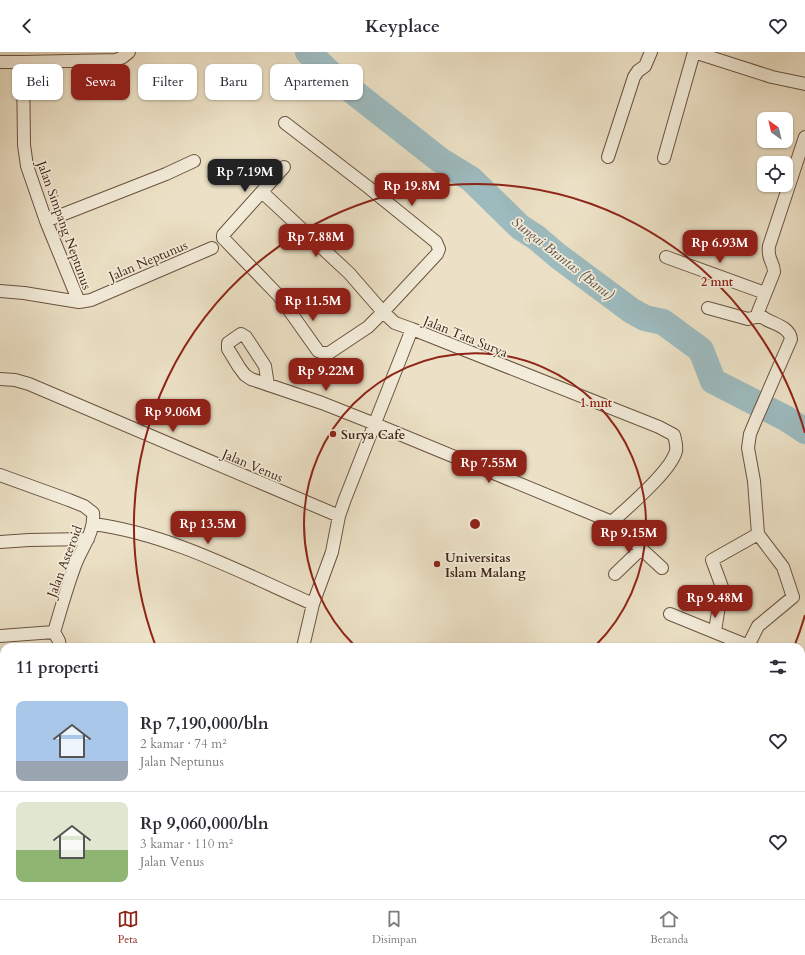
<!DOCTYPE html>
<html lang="id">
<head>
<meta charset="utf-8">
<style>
	:root { --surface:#fff; --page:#f2f2f3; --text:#2b2b33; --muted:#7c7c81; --line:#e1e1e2; --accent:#8f2418 }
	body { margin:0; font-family:Cardo,serif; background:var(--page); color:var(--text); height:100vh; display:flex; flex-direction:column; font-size:15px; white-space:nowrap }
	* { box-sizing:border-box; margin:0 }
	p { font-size:13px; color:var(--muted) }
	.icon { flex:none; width:22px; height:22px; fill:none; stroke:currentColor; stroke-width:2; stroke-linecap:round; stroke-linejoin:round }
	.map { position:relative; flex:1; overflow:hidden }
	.sheet { position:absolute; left:0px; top:591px; width:805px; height:256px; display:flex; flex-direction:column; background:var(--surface); border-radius:12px 12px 0 0; box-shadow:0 1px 3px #0004 }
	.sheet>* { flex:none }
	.top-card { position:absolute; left:12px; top:12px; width:400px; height:36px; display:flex; gap:8px }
	.needle { width:26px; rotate:326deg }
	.controls { position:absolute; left:757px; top:60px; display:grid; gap:8px }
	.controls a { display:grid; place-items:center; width:36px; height:36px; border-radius:8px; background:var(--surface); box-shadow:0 1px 3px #0004; font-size:20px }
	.price { position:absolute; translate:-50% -34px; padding:0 9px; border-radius:8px; background:var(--accent); color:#fff; font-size:13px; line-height:26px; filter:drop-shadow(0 1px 2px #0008) }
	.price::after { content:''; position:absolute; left:50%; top:24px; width:12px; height:9px; margin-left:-6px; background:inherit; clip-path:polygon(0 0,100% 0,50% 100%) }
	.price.on { background:#222; color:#fff }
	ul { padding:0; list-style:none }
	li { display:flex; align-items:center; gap:12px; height:100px; padding:0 16px }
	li+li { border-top:1px solid var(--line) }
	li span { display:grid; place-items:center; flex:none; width:112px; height:80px; border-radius:8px; color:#555 }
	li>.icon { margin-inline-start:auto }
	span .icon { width:48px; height:48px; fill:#fffc; stroke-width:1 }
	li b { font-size:17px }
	h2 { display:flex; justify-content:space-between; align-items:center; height:48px; padding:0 16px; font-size:17px }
	.pill { padding:0 14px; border-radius:8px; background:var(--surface); box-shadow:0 1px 3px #0004; font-size:14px; line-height:36px }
	.pill.on { background:var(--accent); color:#fff }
	header { display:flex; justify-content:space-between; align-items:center; height:52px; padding:0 16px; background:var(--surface); font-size:18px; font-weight:700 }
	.menu { display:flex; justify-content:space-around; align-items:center; height:56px; border-top:1px solid var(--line); background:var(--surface); font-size:11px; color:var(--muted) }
	.menu a { display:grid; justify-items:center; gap:2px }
	.menu .on { color:var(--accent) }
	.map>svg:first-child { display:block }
</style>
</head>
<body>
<header><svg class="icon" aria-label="back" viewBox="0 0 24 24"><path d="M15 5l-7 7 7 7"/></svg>Keyplace<svg class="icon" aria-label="heart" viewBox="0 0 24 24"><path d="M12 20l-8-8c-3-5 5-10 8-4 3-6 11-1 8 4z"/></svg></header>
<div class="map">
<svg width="805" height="847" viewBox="0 0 805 847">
	<rect width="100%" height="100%" fill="#ece1c6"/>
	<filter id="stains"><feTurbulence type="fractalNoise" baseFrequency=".005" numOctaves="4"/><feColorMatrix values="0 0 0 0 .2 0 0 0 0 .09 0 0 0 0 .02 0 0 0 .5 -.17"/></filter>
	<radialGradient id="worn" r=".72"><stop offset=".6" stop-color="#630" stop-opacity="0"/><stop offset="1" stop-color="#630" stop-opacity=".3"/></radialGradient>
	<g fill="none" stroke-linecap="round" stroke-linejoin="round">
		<path stroke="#9dbbbf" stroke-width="26" d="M 308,0 L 332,23 L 440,108 L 471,127 L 520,175 L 537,186 L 558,204 L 632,259 L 645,266 L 663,270 L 701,298 L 713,329 L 787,367 L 805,379"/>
		<defs>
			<path id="minor" d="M 694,0 L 772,25 L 805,32
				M 0,10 L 23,10 L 116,8 L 123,5 L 129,0
				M 23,10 L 24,93 L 27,114 L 46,169 L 79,250
				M 608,105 L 634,25 L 638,19 L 645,14 L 651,0
				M 664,106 L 694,0
				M 284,115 L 223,183 L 223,186 L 279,244 L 318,299 L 323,301 L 329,301 L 368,275 L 383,260 L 395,271 L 412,277
				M 262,140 L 349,221 L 383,260 L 437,202 L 439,197 L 436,190 L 368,135 L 285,71
				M 46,169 L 166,122 L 194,109
				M 666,205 L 765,241
				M 0,239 L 24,241 L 79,250 L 91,248 L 212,196
				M 708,256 L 748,267 L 760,264
				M 0,327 L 15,328 L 29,332 L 339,464
				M 268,333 L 265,314 L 246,285 L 241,282 L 228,291 L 228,297 L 239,315 L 245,323 L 251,327 L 322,351 L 375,372 L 612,470 L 662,516
				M 0,423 L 69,448 L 84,454 L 93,461 C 95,480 82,495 76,511 C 67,534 61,557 54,580
				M 93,472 C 170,482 242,521 313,552
				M 0,490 L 29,488 L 88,487
				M 615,522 L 641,497
				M 670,562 L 751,595
				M 715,579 L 722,535 L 712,508 L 758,482
				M 54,580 L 59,589 L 60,595
				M 0,584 L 54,580
				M 748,594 L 758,574 L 793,545 L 783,515 L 758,482 L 754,429 L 748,396 L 750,382 L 755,370 L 791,287 C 789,271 764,272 758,260 L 774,220 C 774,209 767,209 769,194 L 805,85
				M 303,595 L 313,552 L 332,500 L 339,464 L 345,447 L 412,277 L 659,375 L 674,383 C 675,388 677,393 676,399 C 671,419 628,455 612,470
				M 801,615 L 805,616
				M 801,743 L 805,729
				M 801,757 L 805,759
				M 800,843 L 805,845
				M 241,847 L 242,843
				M 769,847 L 770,843"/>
		</defs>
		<use href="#minor" stroke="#6a5340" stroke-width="14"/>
		<use href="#minor" stroke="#f3ecda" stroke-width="12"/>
	</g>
	<g fill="none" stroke="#8f2418" stroke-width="2">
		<path d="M355 594A171 171 0 1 1 595 594"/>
		<path d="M805 563A342 342 0 0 1 794 595M156 595A342 342 0 1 1 805 381"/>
	</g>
	<g fill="#8f2418" stroke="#f3ecda" stroke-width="1.5">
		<circle cx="333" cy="382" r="4"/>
		<circle cx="437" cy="512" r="4"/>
	</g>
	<g text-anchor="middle" stroke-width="3.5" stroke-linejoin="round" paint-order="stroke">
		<g font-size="13" fill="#3f2414" stroke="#f3ecda">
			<text transform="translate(65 173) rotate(70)" y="5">Jalan Simpang Neptunus</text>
			<text transform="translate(148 208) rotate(-23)" y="5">Jalan Neptunus</text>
			<text transform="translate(466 284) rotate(22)" y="5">Jalan Tata Surya</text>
			<text transform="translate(253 413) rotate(23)" y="5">Jalan Venus</text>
			<text transform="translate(64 509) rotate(-69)" y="5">Jalan Asteroid</text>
		</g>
		<g font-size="13" font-weight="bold" fill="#3f2414" stroke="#f3ecda" text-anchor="start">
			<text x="341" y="387">Surya Cafe</text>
			<text x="445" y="510">Universitas<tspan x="445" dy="15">Islam Malang</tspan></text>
		</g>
		<g font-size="14" font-style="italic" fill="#5b5147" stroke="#f3ecda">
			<text transform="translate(563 206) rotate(38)" y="5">Sungai Brantas (Banu)</text>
		</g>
	</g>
	<circle cx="475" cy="472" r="6" fill="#8f2418" stroke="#f3ecda" stroke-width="2"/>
	<g font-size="12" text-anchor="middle" font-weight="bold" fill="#8f2418" stroke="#f3ecda" stroke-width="3.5" stroke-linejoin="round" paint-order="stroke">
		<text x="717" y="234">2 mnt</text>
		<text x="596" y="355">1 mnt</text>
	</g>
	<rect width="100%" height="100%" filter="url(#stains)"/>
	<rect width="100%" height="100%" fill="url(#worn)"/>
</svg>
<div class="controls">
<a><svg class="needle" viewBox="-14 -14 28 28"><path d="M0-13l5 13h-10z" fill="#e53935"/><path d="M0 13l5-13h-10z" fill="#7c7c81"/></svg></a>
<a><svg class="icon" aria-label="locate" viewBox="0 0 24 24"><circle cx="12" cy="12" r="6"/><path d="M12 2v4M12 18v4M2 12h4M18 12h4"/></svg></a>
</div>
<b class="price on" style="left:245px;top:141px">Rp 7.19M</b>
<b class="price" style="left:412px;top:155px">Rp 19.8M</b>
<b class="price" style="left:316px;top:206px">Rp 7.88M</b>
<b class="price" style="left:720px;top:212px">Rp 6.93M</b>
<b class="price" style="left:313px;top:270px">Rp 11.5M</b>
<b class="price" style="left:326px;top:340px">Rp 9.22M</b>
<b class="price" style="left:173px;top:381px">Rp 9.06M</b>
<b class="price" style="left:489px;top:432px">Rp 7.55M</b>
<b class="price" style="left:208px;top:493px">Rp 13.5M</b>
<b class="price" style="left:629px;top:502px">Rp 9.15M</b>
<b class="price" style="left:715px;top:567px">Rp 9.48M</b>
<div class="top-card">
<a class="pill">Beli</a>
<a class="pill on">Sewa</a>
<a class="pill">Filter</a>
<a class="pill">Baru</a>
<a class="pill">Apartemen</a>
</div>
<section class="sheet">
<h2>11 properti<svg class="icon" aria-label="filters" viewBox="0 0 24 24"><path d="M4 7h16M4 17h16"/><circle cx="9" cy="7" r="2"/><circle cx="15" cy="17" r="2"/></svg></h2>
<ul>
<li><span style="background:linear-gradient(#a9c7e8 75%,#9aa5b1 0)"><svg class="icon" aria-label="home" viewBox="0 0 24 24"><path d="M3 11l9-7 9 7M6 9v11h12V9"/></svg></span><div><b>Rp 7,190,000/bln</b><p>2 kamar · 74 m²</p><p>Jalan Neptunus</p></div><svg class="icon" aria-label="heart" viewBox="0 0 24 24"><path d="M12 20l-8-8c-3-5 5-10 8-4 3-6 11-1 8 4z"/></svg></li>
<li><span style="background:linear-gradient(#dfe7d0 60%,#8fb573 0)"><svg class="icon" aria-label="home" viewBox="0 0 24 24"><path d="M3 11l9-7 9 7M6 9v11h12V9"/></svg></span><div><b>Rp 9,060,000/bln</b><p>3 kamar · 110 m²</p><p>Jalan Venus</p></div><svg class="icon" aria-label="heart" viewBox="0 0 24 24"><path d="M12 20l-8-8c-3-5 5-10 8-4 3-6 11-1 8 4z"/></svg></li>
</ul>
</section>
</div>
<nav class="menu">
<a class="on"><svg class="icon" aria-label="map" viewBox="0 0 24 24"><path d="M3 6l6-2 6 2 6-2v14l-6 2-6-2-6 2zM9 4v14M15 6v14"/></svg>Peta</a>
<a><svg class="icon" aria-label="saved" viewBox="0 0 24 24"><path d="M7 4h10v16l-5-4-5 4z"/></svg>Disimpan</a>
<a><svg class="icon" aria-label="home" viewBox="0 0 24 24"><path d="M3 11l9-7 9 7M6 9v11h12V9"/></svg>Beranda</a>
</nav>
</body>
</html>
